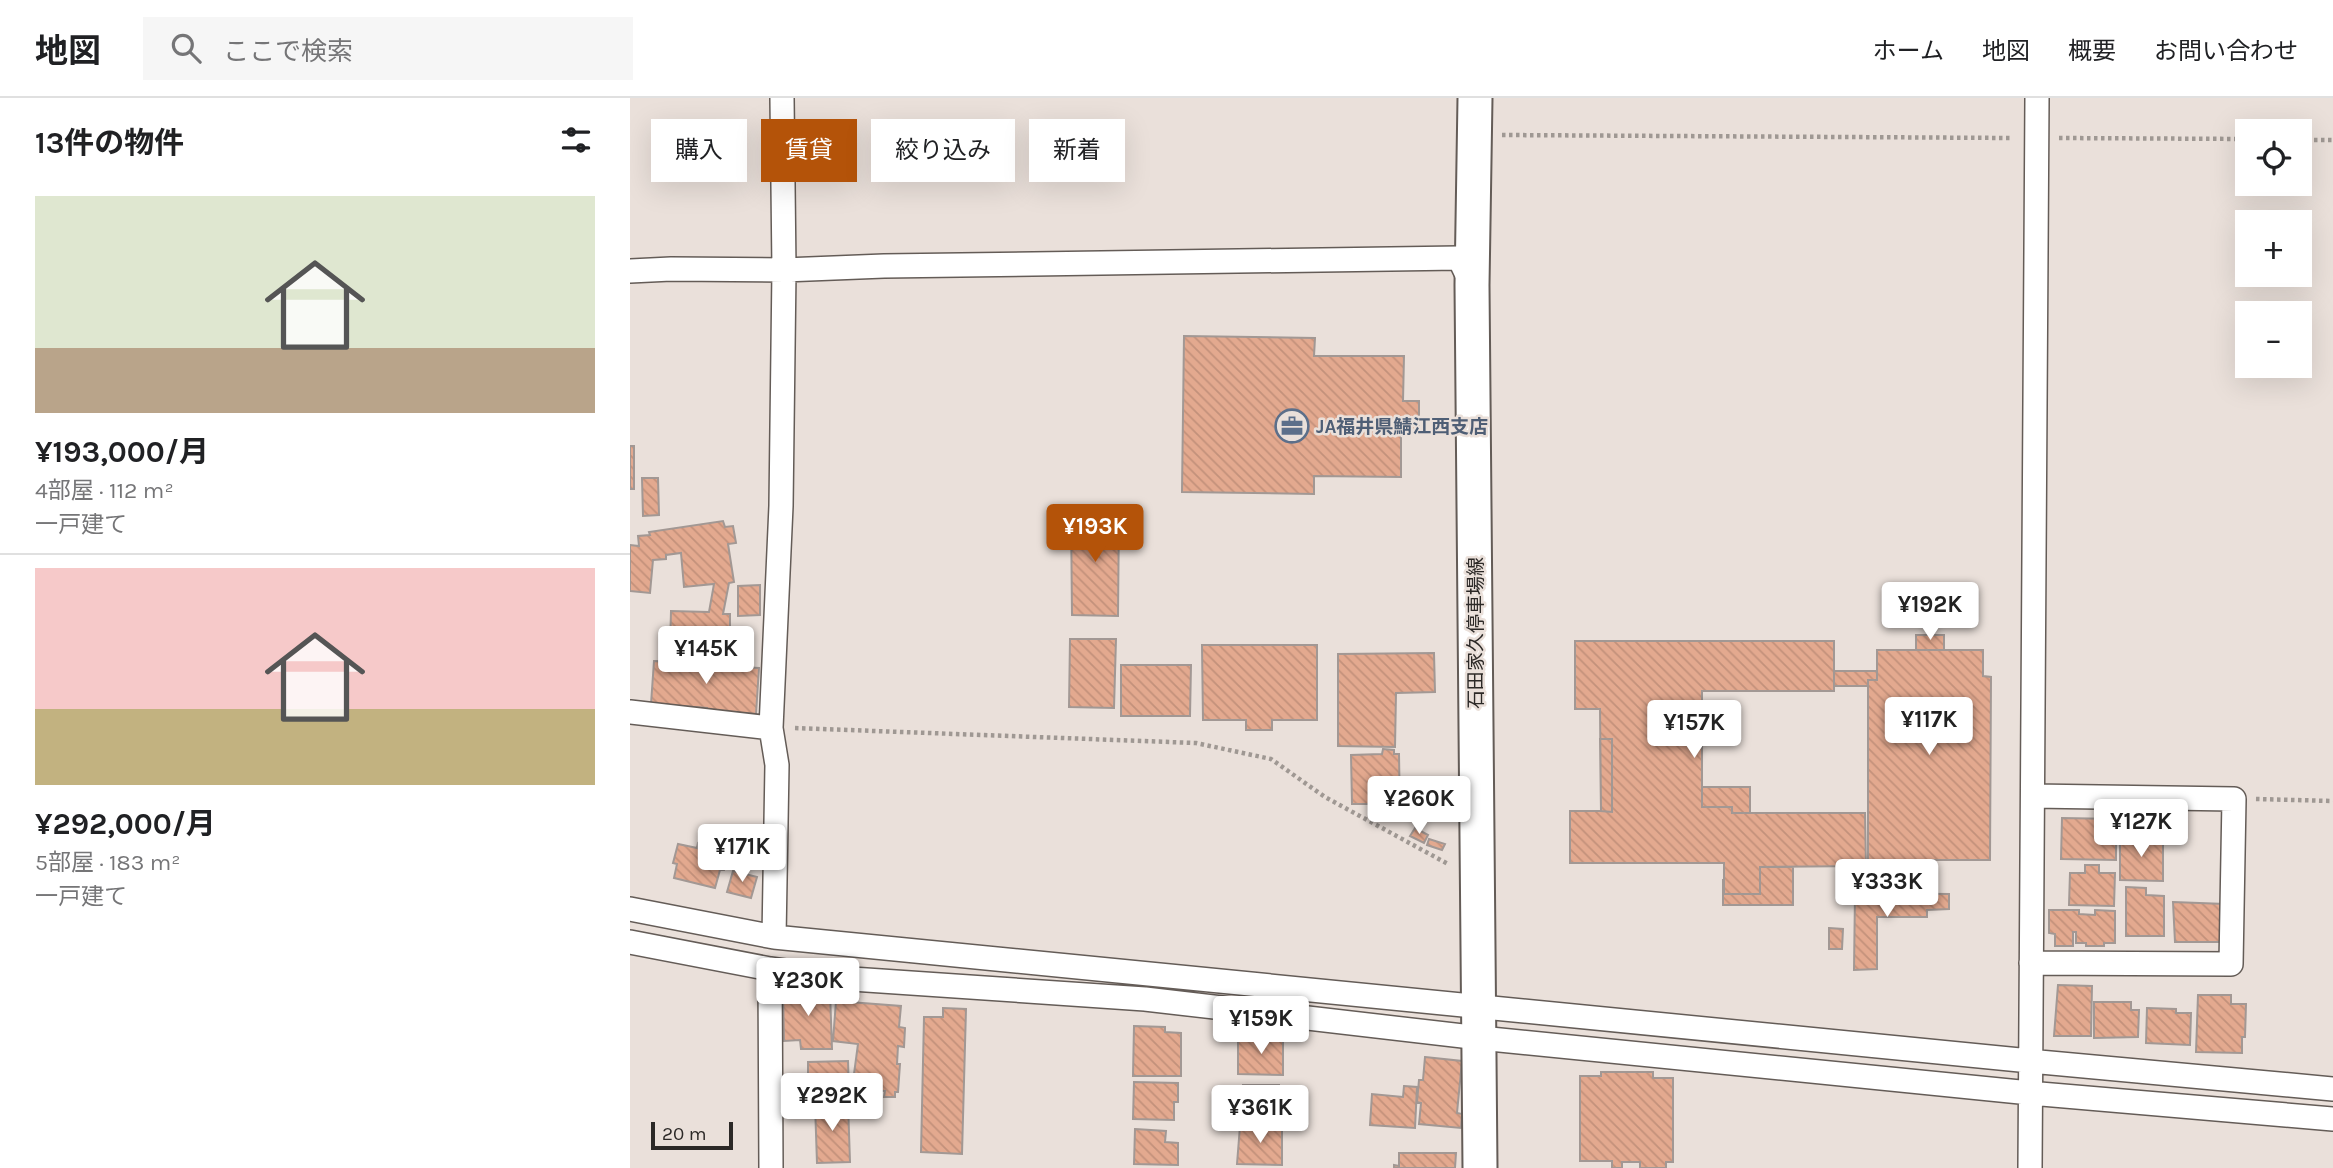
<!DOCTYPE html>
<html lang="ja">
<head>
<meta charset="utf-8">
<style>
	:root { --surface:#fff; --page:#f6f6f6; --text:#202124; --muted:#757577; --line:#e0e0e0; --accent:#b45309 }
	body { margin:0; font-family:Karla,"Noto Sans JP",sans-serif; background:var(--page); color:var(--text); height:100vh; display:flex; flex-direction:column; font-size:26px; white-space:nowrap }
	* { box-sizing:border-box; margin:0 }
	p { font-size:23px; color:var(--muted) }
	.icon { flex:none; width:38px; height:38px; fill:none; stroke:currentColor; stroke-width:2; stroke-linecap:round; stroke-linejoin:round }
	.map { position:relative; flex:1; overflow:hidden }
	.panel { display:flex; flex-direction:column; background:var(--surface); width:630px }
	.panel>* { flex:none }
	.top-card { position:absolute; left:21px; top:21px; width:665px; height:63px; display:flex; gap:14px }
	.fabs { position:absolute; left:1605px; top:21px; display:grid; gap:14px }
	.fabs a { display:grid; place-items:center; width:77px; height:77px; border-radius:0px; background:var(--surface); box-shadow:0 7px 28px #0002; font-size:35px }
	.scale { position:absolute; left:21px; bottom:18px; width:82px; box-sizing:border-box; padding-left:7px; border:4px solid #2c2927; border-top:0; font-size:19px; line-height:24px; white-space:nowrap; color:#2c2927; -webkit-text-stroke:5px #eae0da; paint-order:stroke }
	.price { position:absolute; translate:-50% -60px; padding:0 16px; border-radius:7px; background:#fff; color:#222; font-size:23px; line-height:46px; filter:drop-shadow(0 2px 4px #0008) }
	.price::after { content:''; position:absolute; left:50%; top:42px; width:21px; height:16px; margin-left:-10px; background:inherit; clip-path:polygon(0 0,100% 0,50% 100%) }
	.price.current { background:var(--accent); color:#fff }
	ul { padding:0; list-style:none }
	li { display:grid; align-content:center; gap:14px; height:371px; padding:0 35px }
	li+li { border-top:2px solid var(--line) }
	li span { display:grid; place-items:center; height:217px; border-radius:0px; color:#555 }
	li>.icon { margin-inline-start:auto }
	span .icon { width:126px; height:126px; fill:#fffc; stroke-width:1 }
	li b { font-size:30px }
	h2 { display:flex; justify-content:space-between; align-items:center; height:84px; padding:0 35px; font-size:30px }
	.pill { padding:0 24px; border-radius:0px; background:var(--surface); box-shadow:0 7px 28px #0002; font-size:24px; line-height:63px }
	.pill.current { background:var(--accent); color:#fff }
	header { display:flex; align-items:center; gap:42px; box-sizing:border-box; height:98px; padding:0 35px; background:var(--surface); border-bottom:2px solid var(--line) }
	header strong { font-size:33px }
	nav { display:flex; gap:38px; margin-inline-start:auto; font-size:24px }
	.search { width:490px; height:63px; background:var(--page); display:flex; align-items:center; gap:18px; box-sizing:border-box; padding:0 24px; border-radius:0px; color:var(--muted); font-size:26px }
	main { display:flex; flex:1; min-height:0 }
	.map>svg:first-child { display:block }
</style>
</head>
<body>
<header>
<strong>地図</strong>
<div class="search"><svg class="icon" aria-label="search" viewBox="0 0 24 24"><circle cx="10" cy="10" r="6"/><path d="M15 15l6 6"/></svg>ここで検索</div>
<nav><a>ホーム</a><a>地図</a><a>概要</a><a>お問い合わせ</a></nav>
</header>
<main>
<section class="panel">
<h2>13件の物件<svg class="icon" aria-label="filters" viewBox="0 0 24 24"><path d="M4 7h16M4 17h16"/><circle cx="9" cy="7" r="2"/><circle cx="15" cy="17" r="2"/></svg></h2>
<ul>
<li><span style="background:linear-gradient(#dfe7d0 70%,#b9a48a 0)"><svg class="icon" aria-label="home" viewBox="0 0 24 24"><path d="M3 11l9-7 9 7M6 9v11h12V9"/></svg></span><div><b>¥193,000/月</b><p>4部屋 · 112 m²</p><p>一戸建て</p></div></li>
<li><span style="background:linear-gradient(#f6c9c9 65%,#c2b280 0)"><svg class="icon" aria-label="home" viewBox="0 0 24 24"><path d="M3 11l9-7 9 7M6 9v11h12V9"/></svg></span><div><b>¥292,000/月</b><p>5部屋 · 183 m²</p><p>一戸建て</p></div></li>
</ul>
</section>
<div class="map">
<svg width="1703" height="1070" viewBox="0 0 1703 1070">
	<defs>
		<pattern id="building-back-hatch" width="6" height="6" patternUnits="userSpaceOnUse" patternTransform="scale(1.75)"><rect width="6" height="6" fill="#e3a98f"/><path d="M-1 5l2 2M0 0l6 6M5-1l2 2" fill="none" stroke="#c3917b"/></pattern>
	</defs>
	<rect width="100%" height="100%" fill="#eae0da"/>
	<path fill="url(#building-back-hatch)" stroke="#a29894" stroke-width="2" d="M 554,238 L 685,240 L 684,258 L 774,258 L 773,303 L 789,303 L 789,333 L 771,333 L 771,379 L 684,378 L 684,396 L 552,394 Z
		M 0,348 L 4,348 L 4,391 L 0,391 Z
		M 12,380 L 28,380 L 29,417 L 13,418 Z
		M 441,414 L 489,415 L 488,518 L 442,517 Z
		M 93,423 L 95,429 L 103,428 L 106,445 L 98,446 L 104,484 L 99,485 L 93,516 L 100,516 L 100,532 L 93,532 L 93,552 L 40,550 L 41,513 L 79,514 L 84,486 L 54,489 L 51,455 L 36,457 L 36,461 L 23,462 L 20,495 L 0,493 L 0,447 L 9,448 L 8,438 L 20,437 L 19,434 Z
		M 130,487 L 130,517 L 108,518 L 108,488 Z
		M 1286,537 L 1314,537 L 1314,552 L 1286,552 Z
		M 440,541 L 486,541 L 484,610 L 439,609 Z
		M 945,543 L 1204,543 L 1204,593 L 1072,593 L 1072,709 L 1102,709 L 1102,715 L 1235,715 L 1236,768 L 1130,769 L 1130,796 L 1094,796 L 1094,765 L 940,765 L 940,713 L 971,713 L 970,611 L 945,611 Z
		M 572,547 L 687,547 L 687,622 L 642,622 L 642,632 L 616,632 L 616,622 L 573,622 Z
		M 1247,552 L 1353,552 L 1353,578 L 1361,579 L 1360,762 L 1238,762 L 1238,582 L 1247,582 Z
		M 804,555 L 805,594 L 766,595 L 765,649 L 708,648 L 708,556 Z
		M 24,563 L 108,566 L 107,569 L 129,570 L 126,616 L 77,613 L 77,610 L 21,606 Z
		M 491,567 L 561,567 L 560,618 L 491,618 Z
		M 1204,573 L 1247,573 L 1247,582 L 1238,582 L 1238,588 L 1204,588 Z
		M 970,641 L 982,641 L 982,714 L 971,713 Z
		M 753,651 L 764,652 L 764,656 L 769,656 L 770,718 L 740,718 L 740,706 L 722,706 L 721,657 L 752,656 Z
		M 1072,689 L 1120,689 L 1120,715 L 1102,715 L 1102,709 L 1072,709 Z
		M 1432,720 L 1486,721 L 1486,762 L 1431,761 Z
		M 785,730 L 798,737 L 794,745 L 780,738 Z
		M 1492,738 L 1516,739 L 1516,742 L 1533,742 L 1533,783 L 1490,782 L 1490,742 Z
		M 799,741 L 815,746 L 812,752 L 797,747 Z
		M 68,745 L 98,752 L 94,772 L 90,772 L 85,790 L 44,780 L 47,766 L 43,765 L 48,746 L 67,750 Z
		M 1455,767 L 1469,767 L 1469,775 L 1485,775 L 1484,808 L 1439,807 L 1440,775 L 1455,775 Z
		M 1130,769 L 1163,769 L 1163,807 L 1093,807 L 1093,781 L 1094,796 L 1130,796 Z
		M 103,773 L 127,779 L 121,800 L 97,794 Z
		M 1496,789 L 1516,790 L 1516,797 L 1534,798 L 1534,838 L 1496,838 Z
		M 1225,795 L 1319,796 L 1319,811 L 1297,812 L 1297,819 L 1247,819 L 1247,871 L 1224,872 Z
		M 1543,804 L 1595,806 L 1591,844 L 1545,844 Z
		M 1419,812 L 1449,812 L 1449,816 L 1465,817 L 1465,812 L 1485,813 L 1485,845 L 1474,845 L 1474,848 L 1456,848 L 1456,845 L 1446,845 L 1446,834 L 1443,834 L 1443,848 L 1425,848 L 1425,836 L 1419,835 Z
		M 1199,830 L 1213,831 L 1212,851 L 1199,851 Z
		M 1428,887 L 1462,888 L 1461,938 L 1424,938 Z
		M 183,889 L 184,894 L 200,894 L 202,951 L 171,951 L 170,942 L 154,943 L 153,890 Z
		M 1568,897 L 1601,897 L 1601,906 L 1616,906 L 1615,939 L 1612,939 L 1612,955 L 1566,954 Z
		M 206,903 L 271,908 L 269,929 L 275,930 L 274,949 L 268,948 L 267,966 L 270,966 L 268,994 L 265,994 L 265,999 L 254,999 L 255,993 L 222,991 L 228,946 L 203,943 Z
		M 1464,904 L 1501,904 L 1501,912 L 1509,912 L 1508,939 L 1464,940 Z
		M 313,910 L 336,911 L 332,1056 L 291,1054 L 294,919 L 313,919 Z
		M 1517,910 L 1546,911 L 1546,915 L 1561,915 L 1560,947 L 1516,945 Z
		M 504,928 L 535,929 L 535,934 L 551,935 L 551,978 L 503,978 Z
		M 618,938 L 653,938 L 653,977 L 608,976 L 608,942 L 618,942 Z
		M 795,959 L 832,963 L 827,1015 L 832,1016 L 831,1030 L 789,1026 L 791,1005 L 787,1004 L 789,982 L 793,982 Z
		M 218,963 L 219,995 L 194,996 L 194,1004 L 168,1004 L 167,977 L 178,977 L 178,964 Z
		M 971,974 L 1023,974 L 1023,980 L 1043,980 L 1043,1064 L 1036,1064 L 1036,1070 L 1010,1070 L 1010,1064 L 992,1064 L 992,1070 L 982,1070 L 982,1063 L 950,1063 L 950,978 L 971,978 Z
		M 504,984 L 548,985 L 548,1004 L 544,1004 L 544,1022 L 503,1021 Z
		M 613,987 L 649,987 L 649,1021 L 613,1020 Z
		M 774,988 L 787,989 L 785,1030 L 740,1027 L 742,996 L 773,999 Z
		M 218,1005 L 220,1064 L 187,1065 L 185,1006 Z
		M 610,1028 L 652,1028 L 652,1067 L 607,1066 Z
		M 505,1031 L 536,1033 L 535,1044 L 548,1045 L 548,1067 L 504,1066 Z
		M 769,1055 L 826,1055 L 825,1070 L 764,1070 L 764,1067 L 769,1068 Z"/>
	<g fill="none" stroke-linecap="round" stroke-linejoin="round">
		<defs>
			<path id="minor" d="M 0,173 L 41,171 L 154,172 L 254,168 L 829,160 L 841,185
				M 0,614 L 141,630
				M 0,811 L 144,839 L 1400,963 L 1703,991
				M 144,839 L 147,667 L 141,630 L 151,408 L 154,172 L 152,0
				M 0,844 L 140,871 L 207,880 L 515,901 L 850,940 L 1400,995 L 1703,1021
				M 1401,865 L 1601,866 L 1604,701 L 1403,698
				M 140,871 L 141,1070
				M 1400,1070 L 1407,0"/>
			<path id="secondary" d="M 845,0 L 842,187 L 850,1070"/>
		</defs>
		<use href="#minor" stroke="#645c57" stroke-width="26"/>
		<use href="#secondary" stroke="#645c57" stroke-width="37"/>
		<path stroke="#9f9893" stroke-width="4.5" stroke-dasharray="3.5 3.5" stroke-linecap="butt" d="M 872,37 L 1382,40
			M 1429,40 L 1617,41
			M 1670,42 L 1703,42
			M 165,630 L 566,645 L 641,661 L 695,699 L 818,766
			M 1626,701 L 1703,703"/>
		<use href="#minor" stroke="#fff" stroke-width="23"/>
		<use href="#secondary" stroke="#fff" stroke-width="33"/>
	</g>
	<defs>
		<symbol id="office-ring" viewBox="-11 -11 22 22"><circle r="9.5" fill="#eae0da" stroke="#5c6f8a" stroke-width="1.5"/><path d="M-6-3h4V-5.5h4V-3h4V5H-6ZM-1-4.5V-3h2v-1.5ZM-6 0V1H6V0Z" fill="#5c6f8a"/></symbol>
	</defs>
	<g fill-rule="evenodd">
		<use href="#office-ring" x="643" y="309" width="38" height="38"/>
	</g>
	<g text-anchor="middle" stroke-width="5" stroke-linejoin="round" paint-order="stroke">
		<g font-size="19" font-weight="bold" fill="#4e5e75" stroke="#eae0da" text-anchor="start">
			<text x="686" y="335">JA福井県鯖江西支店</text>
		</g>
		<g font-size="19" fill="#2c2927" stroke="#eae0da">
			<text transform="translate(845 535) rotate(-90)" y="7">石田家久停車場線</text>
		</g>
	</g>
</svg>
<div class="fabs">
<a><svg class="icon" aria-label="locate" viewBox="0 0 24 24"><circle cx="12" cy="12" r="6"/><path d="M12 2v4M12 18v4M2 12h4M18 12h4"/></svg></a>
<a>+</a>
<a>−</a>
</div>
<div class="scale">20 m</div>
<b class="price current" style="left:465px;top:466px">¥193K</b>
<b class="price" style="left:1300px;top:544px">¥192K</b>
<b class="price" style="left:76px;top:588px">¥145K</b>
<b class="price" style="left:1299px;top:659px">¥117K</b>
<b class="price" style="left:1064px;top:662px">¥157K</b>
<b class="price" style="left:789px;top:738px">¥260K</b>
<b class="price" style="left:1511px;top:761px">¥127K</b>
<b class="price" style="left:112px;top:786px">¥171K</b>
<b class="price" style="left:1257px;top:821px">¥333K</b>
<b class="price" style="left:178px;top:920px">¥230K</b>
<b class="price" style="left:631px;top:958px">¥159K</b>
<b class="price" style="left:202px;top:1035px">¥292K</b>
<b class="price" style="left:630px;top:1047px">¥361K</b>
<div class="top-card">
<a class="pill">購入</a>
<a class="pill current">賃貸</a>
<a class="pill">絞り込み</a>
<a class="pill">新着</a>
</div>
</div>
</main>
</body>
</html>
